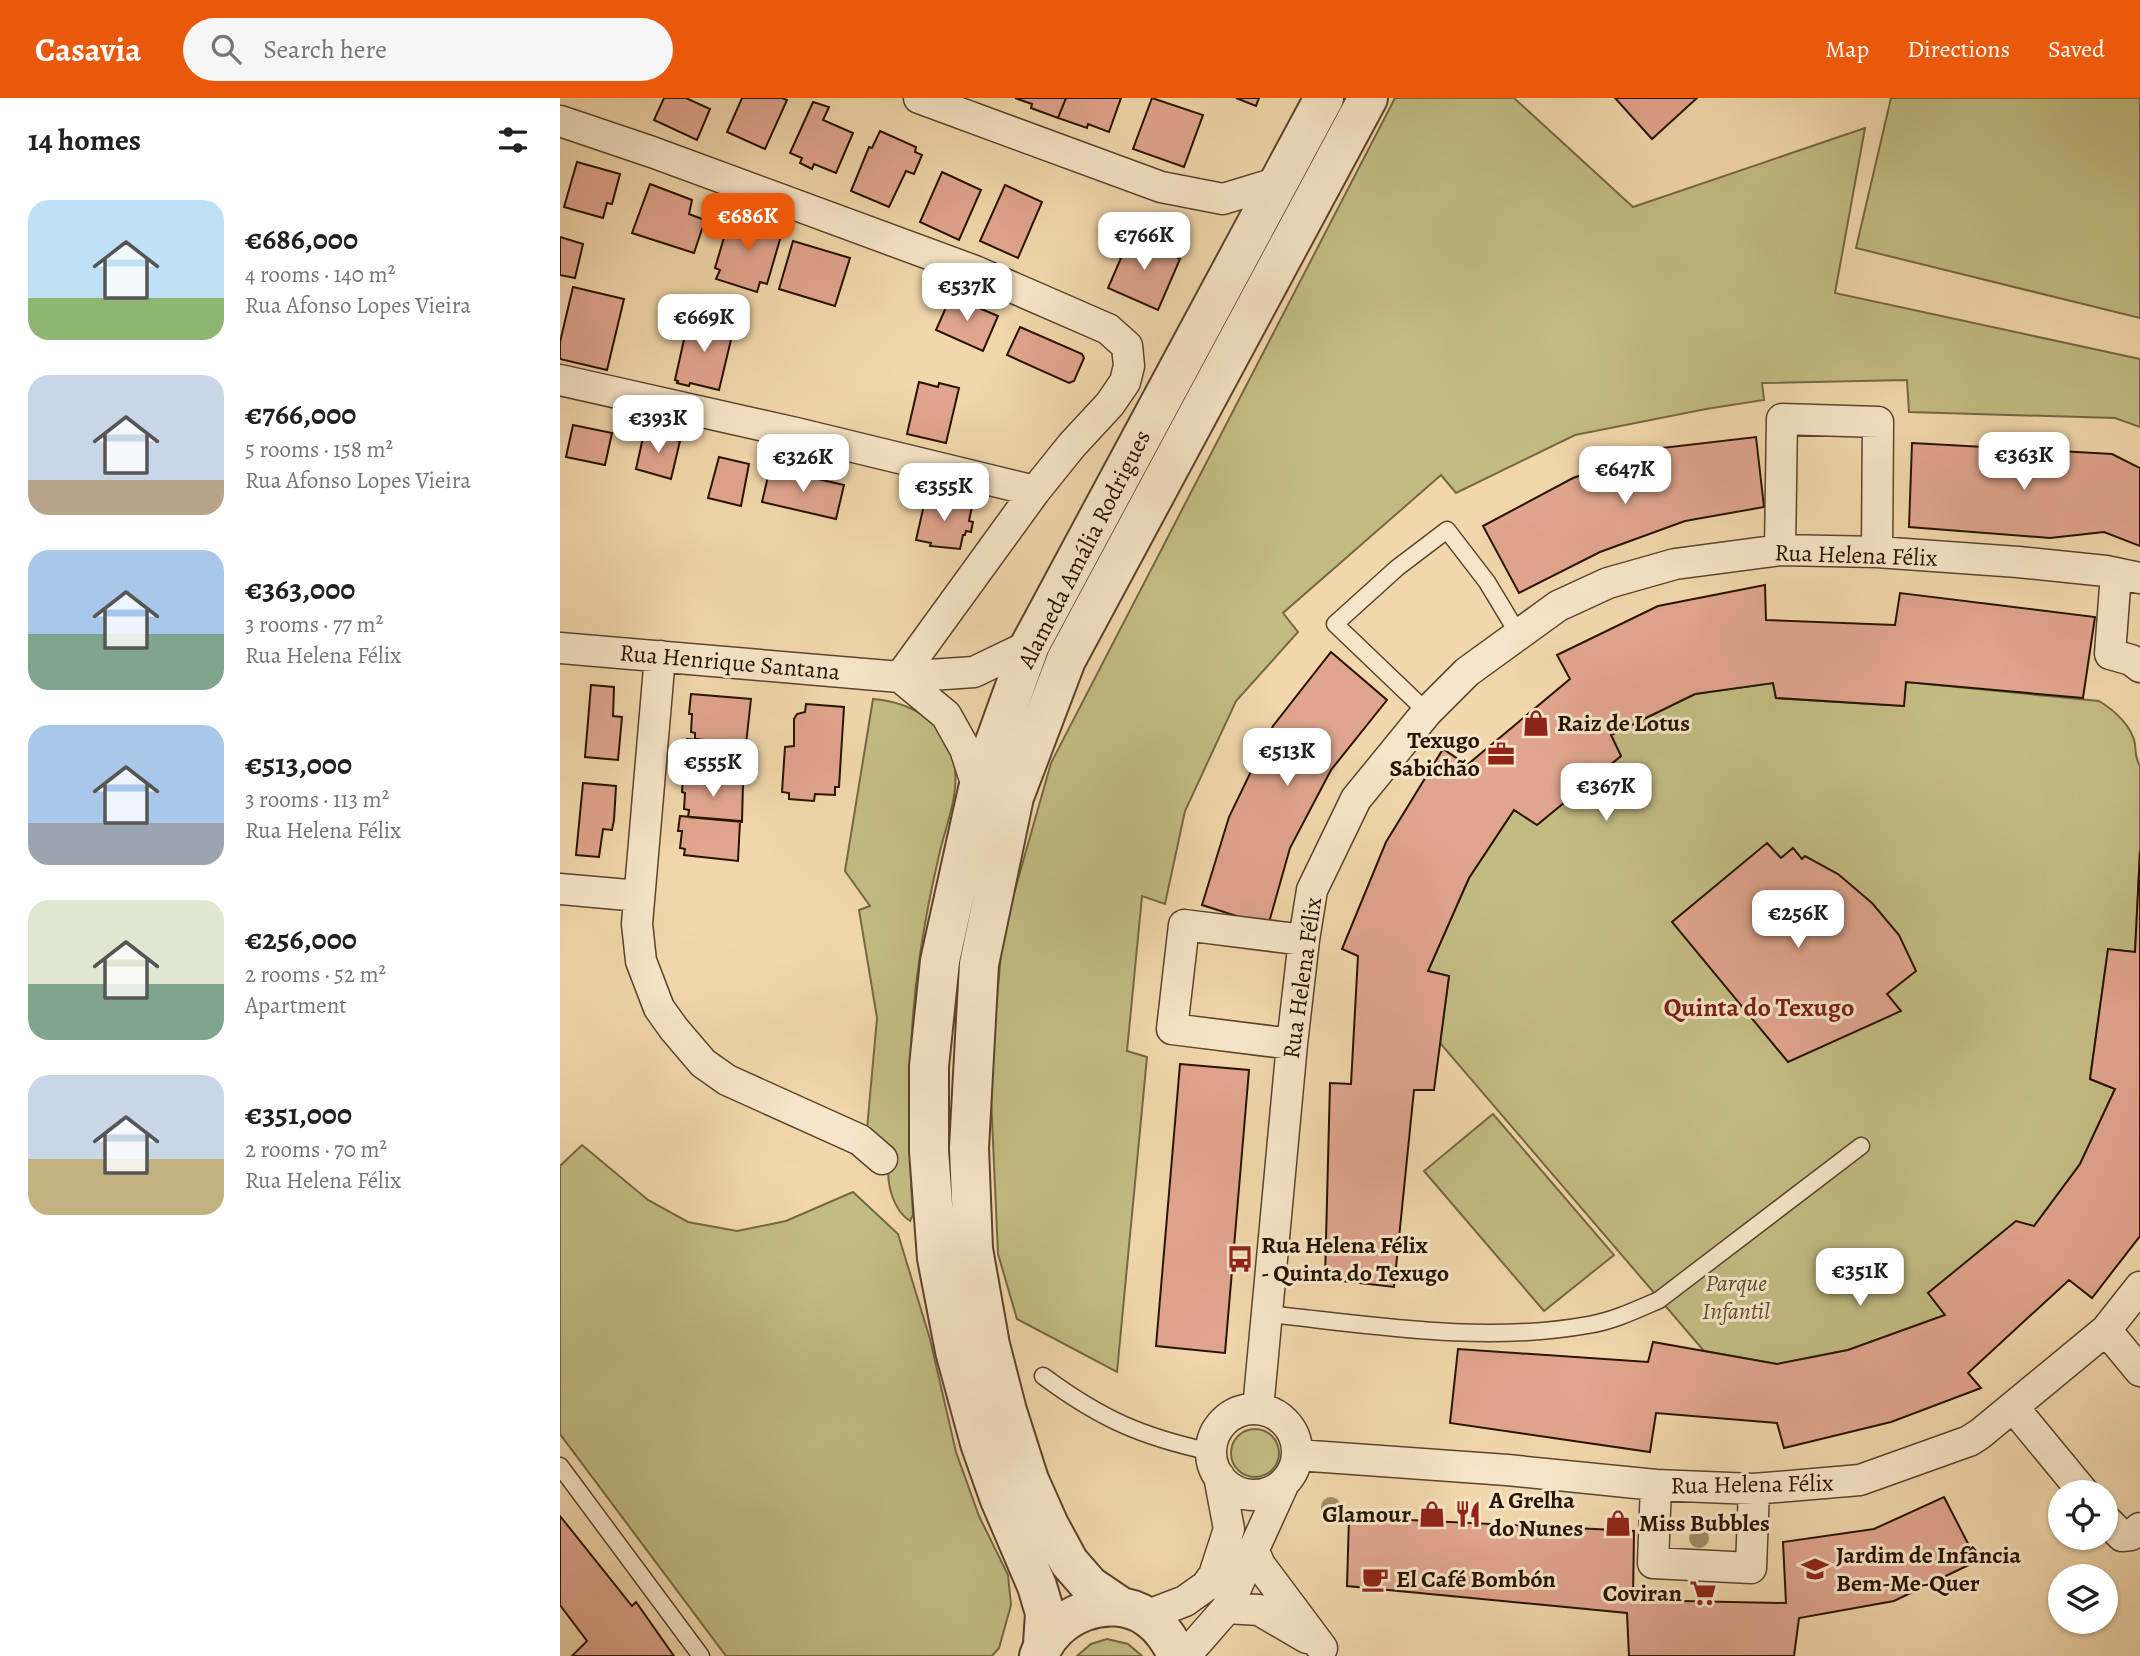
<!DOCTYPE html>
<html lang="en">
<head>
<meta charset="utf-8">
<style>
	:root { --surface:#fff; --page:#f6f6f6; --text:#202124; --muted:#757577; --accent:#ea580c }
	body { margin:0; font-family:Alegreya,serif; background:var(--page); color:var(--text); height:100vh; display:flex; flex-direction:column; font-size:26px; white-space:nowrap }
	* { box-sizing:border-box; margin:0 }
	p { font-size:23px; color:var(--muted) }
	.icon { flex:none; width:38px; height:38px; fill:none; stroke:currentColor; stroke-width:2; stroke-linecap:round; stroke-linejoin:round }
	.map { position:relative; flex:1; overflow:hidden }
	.panel { display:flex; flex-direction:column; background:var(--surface); width:560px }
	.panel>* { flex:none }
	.tools { position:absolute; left:1488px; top:1382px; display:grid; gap:14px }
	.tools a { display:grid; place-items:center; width:70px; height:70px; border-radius:50%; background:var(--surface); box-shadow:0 2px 5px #0004; font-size:35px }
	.price { position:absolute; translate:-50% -60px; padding:0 16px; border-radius:14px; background:#fff; color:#222; font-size:23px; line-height:46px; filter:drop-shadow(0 2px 4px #0008) }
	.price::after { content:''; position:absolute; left:50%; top:42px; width:21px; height:16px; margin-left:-10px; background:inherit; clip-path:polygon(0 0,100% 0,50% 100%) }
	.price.on { background:var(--accent); color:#fff }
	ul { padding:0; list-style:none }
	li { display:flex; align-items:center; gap:21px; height:175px; padding:0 28px }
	li span { display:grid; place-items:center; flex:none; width:196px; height:140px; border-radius:21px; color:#555 }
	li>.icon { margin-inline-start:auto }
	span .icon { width:84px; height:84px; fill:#fffc; stroke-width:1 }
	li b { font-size:30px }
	h2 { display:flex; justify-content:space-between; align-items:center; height:84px; padding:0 28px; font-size:30px }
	header { display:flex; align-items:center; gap:42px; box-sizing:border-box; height:98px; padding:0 35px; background:var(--accent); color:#fff }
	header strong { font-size:33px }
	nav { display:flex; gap:38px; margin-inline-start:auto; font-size:24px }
	.search { width:490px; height:63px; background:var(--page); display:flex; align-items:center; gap:18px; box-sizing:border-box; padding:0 24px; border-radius:38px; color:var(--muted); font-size:26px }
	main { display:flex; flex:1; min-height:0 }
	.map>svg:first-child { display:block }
</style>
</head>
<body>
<header>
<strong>Casavia</strong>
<div class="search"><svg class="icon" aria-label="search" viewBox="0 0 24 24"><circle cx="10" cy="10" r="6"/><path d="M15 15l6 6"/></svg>Search here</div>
<nav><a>Map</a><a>Directions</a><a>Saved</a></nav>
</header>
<main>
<section class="panel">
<h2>14 homes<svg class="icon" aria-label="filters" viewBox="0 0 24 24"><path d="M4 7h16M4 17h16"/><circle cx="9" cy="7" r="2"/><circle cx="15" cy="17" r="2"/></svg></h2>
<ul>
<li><span style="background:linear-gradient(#bfe0f5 70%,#8fb573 0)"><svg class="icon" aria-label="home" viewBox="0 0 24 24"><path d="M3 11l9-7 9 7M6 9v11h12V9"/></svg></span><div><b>€686,000</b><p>4 rooms · 140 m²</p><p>Rua Afonso Lopes Vieira</p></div></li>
<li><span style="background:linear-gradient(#c9d6e8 75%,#b9a48a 0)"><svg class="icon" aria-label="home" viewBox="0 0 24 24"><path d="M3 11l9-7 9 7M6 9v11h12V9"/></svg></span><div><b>€766,000</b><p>5 rooms · 158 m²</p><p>Rua Afonso Lopes Vieira</p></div></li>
<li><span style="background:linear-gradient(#a9c7e8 60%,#7fa58c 0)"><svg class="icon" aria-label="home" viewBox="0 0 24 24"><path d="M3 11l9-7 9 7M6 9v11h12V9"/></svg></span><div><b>€363,000</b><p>3 rooms · 77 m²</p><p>Rua Helena Félix</p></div></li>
<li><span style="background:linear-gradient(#a9c7e8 70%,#9aa5b1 0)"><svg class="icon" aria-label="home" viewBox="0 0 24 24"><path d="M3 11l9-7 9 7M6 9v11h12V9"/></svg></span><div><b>€513,000</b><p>3 rooms · 113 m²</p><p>Rua Helena Félix</p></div></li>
<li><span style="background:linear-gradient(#dfe7d0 60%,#7fa58c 0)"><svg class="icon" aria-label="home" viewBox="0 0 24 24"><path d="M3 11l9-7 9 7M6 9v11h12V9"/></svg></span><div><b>€256,000</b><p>2 rooms · 52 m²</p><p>Apartment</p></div></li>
<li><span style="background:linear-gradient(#c9d6e8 60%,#c2b280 0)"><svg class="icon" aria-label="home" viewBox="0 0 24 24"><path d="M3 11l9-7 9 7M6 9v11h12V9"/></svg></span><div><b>€351,000</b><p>2 rooms · 70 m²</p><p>Rua Helena Félix</p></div></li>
</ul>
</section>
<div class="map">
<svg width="1580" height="1558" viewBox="0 0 1580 1558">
	<rect width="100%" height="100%" fill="#f1d7ab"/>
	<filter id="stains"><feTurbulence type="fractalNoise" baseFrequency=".00286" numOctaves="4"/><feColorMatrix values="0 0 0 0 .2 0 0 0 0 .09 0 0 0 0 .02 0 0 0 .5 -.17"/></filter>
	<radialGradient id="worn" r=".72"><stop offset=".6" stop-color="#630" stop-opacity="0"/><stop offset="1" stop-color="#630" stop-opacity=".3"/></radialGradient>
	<path fill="#c2bc83" stroke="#756842" stroke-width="2" d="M 835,0 L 954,0 L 1073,109 L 1305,30 L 1275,195 L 1580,261 L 1580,329 L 1555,320 L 1349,314 L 1347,282 L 1202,285 L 1204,302 L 1146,311 L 1015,337 L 896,395 L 881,377 L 723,515 L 738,534 L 676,603 L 625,713 L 605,806 L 582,798 L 567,953 L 587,959 L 557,1274 L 457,1221 L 438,1156 L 430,976 L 443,834 L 491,665 Z
		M 1331,0 L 1580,0 L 1580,220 L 1296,150 Z
		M 1346,584 L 1539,603 C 1554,612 1572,628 1575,646 C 1576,655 1575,660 1580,668 L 1580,753 L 1575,854 L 1548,851 L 1530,981 L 1555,991 L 1520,1066 L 1474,1128 L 1368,1195 L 1385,1217 L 1288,1252 L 1217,1266 L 1144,1253 L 880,945 L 889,878 L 868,873 L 909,780 L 954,712 L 977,726 L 1061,658 L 1051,637 L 1135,596 L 1213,585 L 1216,600 L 1343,608 Z
		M 313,601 C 351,604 386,624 394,664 C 400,694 387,724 380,753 C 372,787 365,822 360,857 C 347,943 347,1030 353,1117 L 350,1123 C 334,1113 326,1086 329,1068 L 307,1031 L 317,920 L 299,812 L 310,808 L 285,773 Z
		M 933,1016 L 1054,1157 L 984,1213 L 864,1073 Z
		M 22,1047 L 88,1102 L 128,1124 L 177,1133 L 226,1123 L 293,1094 L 338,1136 L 370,1241 L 396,1354 L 419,1418 L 448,1477 L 451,1507 L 439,1550 L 432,1558 L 166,1558 L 0,1336 L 0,1068 Z
		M671 1355a24 24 0 1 1 48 0a24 24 0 1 1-48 0Z
		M 547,1541 L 568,1546 L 582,1558 L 517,1558 L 531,1546 Z"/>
	<path fill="#e0a58e" stroke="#281301" stroke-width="2" d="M 104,0 L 126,0 L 150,11 L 137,42 L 94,22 Z
		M 182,0 L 222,0 L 227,2 L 205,51 L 167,34 Z
		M 455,0 L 506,0 L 498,20 L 471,10 L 472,6 Z
		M 506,0 L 561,0 L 549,34 L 528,26 L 527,30 L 498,20 Z
		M 592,0 L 643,17 L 624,69 L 573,51 Z
		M 676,0 L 699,0 L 696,8 Z
		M 1055,0 L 1137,0 L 1092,41 Z
		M 253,4 L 269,9 L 263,22 L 293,35 L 276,75 L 254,66 L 252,71 L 240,65 L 242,60 L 230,55 Z
		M 320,33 L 356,49 L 355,54 L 362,57 L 354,76 L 346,73 L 329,109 L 291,93 L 309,49 L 312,50 Z
		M 17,64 L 60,76 L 52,106 L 47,105 L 43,120 L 4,109 Z
		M 382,74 L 421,92 L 399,142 L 360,124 Z
		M 90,86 L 132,102 L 129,116 L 145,122 L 134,155 L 72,135 Z
		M 445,87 L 482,104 L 458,160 L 420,143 Z
		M 171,116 L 223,131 L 207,186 L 200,184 L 197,194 L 156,181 L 160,172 L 155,170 Z
		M 568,136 L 612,153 L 611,157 L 620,161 L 598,212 L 548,190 L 561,160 L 558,159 Z
		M 0,139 L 23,146 L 15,180 L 0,177 Z
		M 233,143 L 290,160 L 275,208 L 219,191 Z
		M 13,189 L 64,201 L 47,272 L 0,261 L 0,244 Z
		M 391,198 L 438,218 L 423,253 L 376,232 Z
		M 129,219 L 174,229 L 159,292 L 130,285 L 129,288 L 117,285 L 118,283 L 115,282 Z
		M 460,229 L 522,256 L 524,260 L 514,283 L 509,285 L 447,257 Z
		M 359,284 L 378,289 L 379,285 L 399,290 L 386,345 L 347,336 Z
		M 13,327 L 52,335 L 45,367 L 6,359 Z
		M 84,335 L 120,343 L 111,381 L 76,371 Z
		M 1196,339 L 1204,409 L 1125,423 L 1040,454 L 959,495 L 923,428 L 1013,380 L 1102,350 Z
		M 1352,345 L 1552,356 L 1580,370 L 1580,448 L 1544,434 L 1490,440 L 1349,429 Z
		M 159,359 L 189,366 L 181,408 L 148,400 Z
		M 210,370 L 284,387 L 276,421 L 202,404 Z
		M 366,398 L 412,408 L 409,423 L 413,424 L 411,434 L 406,433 L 405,437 L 403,437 L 400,451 L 370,448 L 371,445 L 356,442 Z
		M 1205,487 L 1206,522 L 1335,527 L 1340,495 L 1535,519 L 1523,600 L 1346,584 L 1344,608 L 1216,600 L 1213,585 L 1135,596 L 1051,637 L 1061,658 L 977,727 L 954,712 L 909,780 L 868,873 L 889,878 L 874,992 L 854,992 L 834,1189 L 765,1181 L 770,985 L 791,986 L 798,858 L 782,851 L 826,744 L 883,651 L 907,667 L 1010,581 L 997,557 L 1098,508 Z
		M 771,554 L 827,602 L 771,672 L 730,750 L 708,828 L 642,807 L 669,719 L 713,628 Z
		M 31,587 L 54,589 L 53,618 L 62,619 L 58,662 L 25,659 Z
		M 131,596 L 191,601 L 186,646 L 135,641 L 135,635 L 131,634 L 132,616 L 129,616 Z
		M 246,606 L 284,609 L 279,689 L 275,689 L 275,697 L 255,696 L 254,703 L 229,701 L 229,695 L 222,694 L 225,649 L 234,648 L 234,621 L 237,616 L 245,614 Z
		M 127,641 L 186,646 L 185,685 L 132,680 L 132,673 L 127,673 L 129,656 L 126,656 Z
		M 123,679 L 183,685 L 182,724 L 128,719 L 129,712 L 124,711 L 125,695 L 122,694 Z
		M 23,685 L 56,688 L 54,722 L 52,732 L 43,731 L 39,759 L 16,757 Z
		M 120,718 L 180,723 L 178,763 L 124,757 L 125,751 L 120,750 L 122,733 L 118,733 Z
		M 1207,745 L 1221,760 L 1233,750 L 1242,761 L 1245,758 L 1278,776 L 1312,805 L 1339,837 L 1356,873 L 1327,896 L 1341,913 L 1228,964 L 1112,824 Z
		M 1580,753 L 1580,1138 L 1532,1200 L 1509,1182 L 1408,1275 L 1421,1290 L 1331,1324 L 1224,1350 L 1217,1325 L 1096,1315 L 1090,1354 L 890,1325 L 898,1251 L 1088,1264 L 1093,1244 L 1217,1266 L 1288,1252 L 1385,1217 L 1368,1195 L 1456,1123 L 1474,1128 L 1520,1066 L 1555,991 L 1530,981 L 1548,851 L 1575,854 Z
		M 620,966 L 689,972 L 665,1255 L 596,1248 Z
		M 1384,1399 L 1417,1463 L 1334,1503 L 1239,1520 L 1234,1558 L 1069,1558 L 1067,1515 L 787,1488 L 789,1419 L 1074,1433 L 1073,1502 L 1226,1505 L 1223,1444 L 1314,1431 Z
		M 0,1418 L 72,1508 L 76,1504 L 114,1558 L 12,1558 L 27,1543 L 0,1507 Z"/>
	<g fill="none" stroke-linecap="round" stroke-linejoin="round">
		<defs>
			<path id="service" d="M 867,614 L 775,526 L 837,470 L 887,432 L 927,484 L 959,537
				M 707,1216 C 813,1227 922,1246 1028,1227 C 1053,1223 1076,1212 1099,1202 L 1301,1048
				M 483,1278 C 541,1321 582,1339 652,1354
				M 0,1368 L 141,1558"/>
			<path id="minor" d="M 359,0 L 601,89 L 663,101 L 719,84
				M 0,23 L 92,54 L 415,173 L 548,231 L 567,248 L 569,268 L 565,284 L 550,306 L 512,347 L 475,393 L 340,579
				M 0,282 L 236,335 L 475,393
				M 1220,452 L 1222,321 L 1318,324 L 1317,454
				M 1556,475 L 1550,556 L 1571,562 L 1580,569
				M 0,550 L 340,579 L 414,574 L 470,547
				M 100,558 L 77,826 L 81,863 L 99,910 L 114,931 L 143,965 L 167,982 L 300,1042 L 322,1061
				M 340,579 L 386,617 L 405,651 L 418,691
				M 0,791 L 79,798
				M 732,946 L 612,931 L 624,827 L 744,842
				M 1546,1232 L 1580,1273
				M 1453,1309 L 1524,1395
				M 698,1311 L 732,946 L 744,842 L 752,792 L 796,701 L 867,614 L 907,574 L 998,508 L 1048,485 L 1115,466 L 1220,452 L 1317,454 L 1458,464 L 1546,473 L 1580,480
				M651 1354a43 43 0 1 1 86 0a43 43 0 1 1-86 0Z
				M 737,1357 L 947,1372 L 1096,1387 L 1194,1391 L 1300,1382 L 1409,1343 L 1420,1336 L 1546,1232 L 1580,1189
				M 1096,1387 L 1093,1465 L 1191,1470 L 1194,1391
				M 1545,1421 L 1562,1438 L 1571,1437 L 1580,1430
				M 693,1451 L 700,1467 L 762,1550
				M 667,1510 L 699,1512 L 747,1540
				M 586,1518 L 625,1503 L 646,1488 L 654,1477 L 669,1431 L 659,1378
				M 625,1558 L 667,1510 L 724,1385"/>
			<path id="tertiary" d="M 558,1507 L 530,1488 L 509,1464 L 489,1427 L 469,1382 L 447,1313 L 430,1247 L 413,1151 L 409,1050 L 419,866 L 454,699 L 506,562 L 808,0
				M 483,1546 L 485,1515 L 477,1488 L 439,1399 L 420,1345 L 395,1253 L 377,1160 L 369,1053 L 369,968 L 380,863 L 418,691 L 470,547 L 764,0
				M 479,1558 C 493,1516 550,1494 587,1519 C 602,1529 610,1543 618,1558"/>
		</defs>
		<use href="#service" stroke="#5a442c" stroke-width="19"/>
		<use href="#minor" stroke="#5a442c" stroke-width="33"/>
		<use href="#tertiary" stroke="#5a442c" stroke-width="42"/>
		<use href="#service" stroke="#f6e5c8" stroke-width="16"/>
		<use href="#minor" stroke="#f6e5c8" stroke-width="30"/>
		<use href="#tertiary" stroke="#f6e5c8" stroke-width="38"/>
	</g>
	<g fill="#a08c66">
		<circle cx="771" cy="1409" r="10"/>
		<circle cx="1139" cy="1440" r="10"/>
	</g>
	<defs>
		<symbol id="shop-bare" viewBox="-9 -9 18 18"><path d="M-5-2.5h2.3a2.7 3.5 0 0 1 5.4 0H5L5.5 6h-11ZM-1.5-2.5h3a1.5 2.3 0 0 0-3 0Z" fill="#8f2418" stroke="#f6e5c8" stroke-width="2.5" paint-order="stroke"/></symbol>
		<symbol id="office-bare" viewBox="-9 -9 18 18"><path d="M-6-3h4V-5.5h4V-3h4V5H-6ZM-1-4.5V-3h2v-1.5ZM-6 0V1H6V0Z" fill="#8f2418" stroke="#f6e5c8" stroke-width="2.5" paint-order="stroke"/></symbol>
		<symbol id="bus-bare" viewBox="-9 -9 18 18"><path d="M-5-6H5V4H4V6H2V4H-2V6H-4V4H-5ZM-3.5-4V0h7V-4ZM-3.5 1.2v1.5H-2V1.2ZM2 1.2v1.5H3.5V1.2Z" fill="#8f2418" stroke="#f6e5c8" stroke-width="2.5" paint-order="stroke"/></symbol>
		<symbol id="restaurant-bare" viewBox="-9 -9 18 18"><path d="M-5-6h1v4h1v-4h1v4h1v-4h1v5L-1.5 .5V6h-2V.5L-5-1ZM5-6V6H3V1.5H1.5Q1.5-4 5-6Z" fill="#8f2418" stroke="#f6e5c8" stroke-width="2.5" paint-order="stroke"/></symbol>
		<symbol id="school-bare" viewBox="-9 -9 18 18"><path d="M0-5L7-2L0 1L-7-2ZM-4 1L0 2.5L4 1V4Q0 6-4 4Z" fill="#8f2418" stroke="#f6e5c8" stroke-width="2.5" paint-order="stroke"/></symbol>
		<symbol id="cafe-bare" viewBox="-9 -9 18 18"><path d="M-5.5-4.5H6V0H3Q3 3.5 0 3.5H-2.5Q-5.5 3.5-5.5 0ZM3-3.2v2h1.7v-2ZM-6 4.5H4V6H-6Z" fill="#8f2418" stroke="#f6e5c8" stroke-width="2.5" paint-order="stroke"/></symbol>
		<symbol id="supermarket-bare" viewBox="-9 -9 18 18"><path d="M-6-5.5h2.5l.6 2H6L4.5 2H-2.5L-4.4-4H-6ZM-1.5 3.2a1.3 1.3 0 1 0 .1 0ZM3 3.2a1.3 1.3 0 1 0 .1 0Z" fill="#8f2418" stroke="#f6e5c8" stroke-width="2.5" paint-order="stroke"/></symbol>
	</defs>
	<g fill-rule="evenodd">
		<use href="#shop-bare" x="957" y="606" width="38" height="38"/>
		<use href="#office-bare" x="922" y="637" width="38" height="38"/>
		<use href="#bus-bare" x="661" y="1142" width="38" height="38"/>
		<use href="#shop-bare" x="853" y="1397" width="38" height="38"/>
		<use href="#restaurant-bare" x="889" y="1397" width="38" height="38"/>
		<use href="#shop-bare" x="1039" y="1406" width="38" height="38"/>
		<use href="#school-bare" x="1236" y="1452" width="38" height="38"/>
		<use href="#cafe-bare" x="796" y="1462" width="38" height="38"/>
		<use href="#supermarket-bare" x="1124" y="1476" width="38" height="38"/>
	</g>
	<g text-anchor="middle" stroke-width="6" stroke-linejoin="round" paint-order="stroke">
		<g font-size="24" fill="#281301" stroke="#f6e5c8">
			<text transform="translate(524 451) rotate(-63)" y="8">Alameda Amália Rodrigues</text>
			<text transform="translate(1296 457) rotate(2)" y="8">Rua Helena Félix</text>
			<text transform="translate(170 564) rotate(5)" y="8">Rua Henrique Santana</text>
			<text transform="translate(742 880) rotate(-82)" y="8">Rua Helena Félix</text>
			<text transform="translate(1192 1386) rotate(-1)" y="8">Rua Helena Félix</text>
		</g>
		<g font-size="24" font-weight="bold" fill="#281301" stroke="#f6e5c8" text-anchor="start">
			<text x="997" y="633">Raiz de Lotus</text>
			<text x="920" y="650" text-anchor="end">Texugo<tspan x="920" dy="28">Sabichão</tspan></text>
			<text x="701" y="1155">Rua Helena Félix<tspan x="701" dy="28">- Quinta do Texugo</tspan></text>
			<text x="929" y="1410">A Grelha<tspan x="929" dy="28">do Nunes</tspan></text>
			<text x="851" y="1424" text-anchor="end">Glamour</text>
			<text x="1079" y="1433">Miss Bubbles</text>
			<text x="1276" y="1465">Jardim de Infância<tspan x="1276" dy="28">Bem-Me-Quer</tspan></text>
			<text x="836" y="1489">El Café Bombón</text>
			<text x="1122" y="1503" text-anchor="end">Coviran</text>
		</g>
		<g font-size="24" font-style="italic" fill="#5e4e2e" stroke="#f6e5c8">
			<text x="1176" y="1193">Parque<tspan x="1176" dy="28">Infantil</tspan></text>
		</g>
		<g font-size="26" font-weight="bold" fill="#7a1f14" stroke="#f6e5c8">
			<text x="1199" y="918">Quinta do Texugo</text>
		</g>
	</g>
	<rect width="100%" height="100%" filter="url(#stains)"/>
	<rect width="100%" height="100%" fill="url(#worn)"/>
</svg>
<div class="tools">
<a><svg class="icon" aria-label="locate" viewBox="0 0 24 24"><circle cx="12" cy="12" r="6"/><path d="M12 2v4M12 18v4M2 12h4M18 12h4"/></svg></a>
<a><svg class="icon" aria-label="layers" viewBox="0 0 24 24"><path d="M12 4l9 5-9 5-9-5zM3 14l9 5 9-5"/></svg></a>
</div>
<b class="price on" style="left:188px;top:155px">€686K</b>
<b class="price" style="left:584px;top:174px">€766K</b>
<b class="price" style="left:407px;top:225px">€537K</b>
<b class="price" style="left:144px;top:256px">€669K</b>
<b class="price" style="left:98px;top:357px">€393K</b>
<b class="price" style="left:1464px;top:394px">€363K</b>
<b class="price" style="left:243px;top:396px">€326K</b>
<b class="price" style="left:1065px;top:408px">€647K</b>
<b class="price" style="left:384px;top:425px">€355K</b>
<b class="price" style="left:727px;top:690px">€513K</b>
<b class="price" style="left:153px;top:701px">€555K</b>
<b class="price" style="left:1046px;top:725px">€367K</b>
<b class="price" style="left:1238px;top:852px">€256K</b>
<b class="price" style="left:1300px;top:1210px">€351K</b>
</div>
</main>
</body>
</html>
